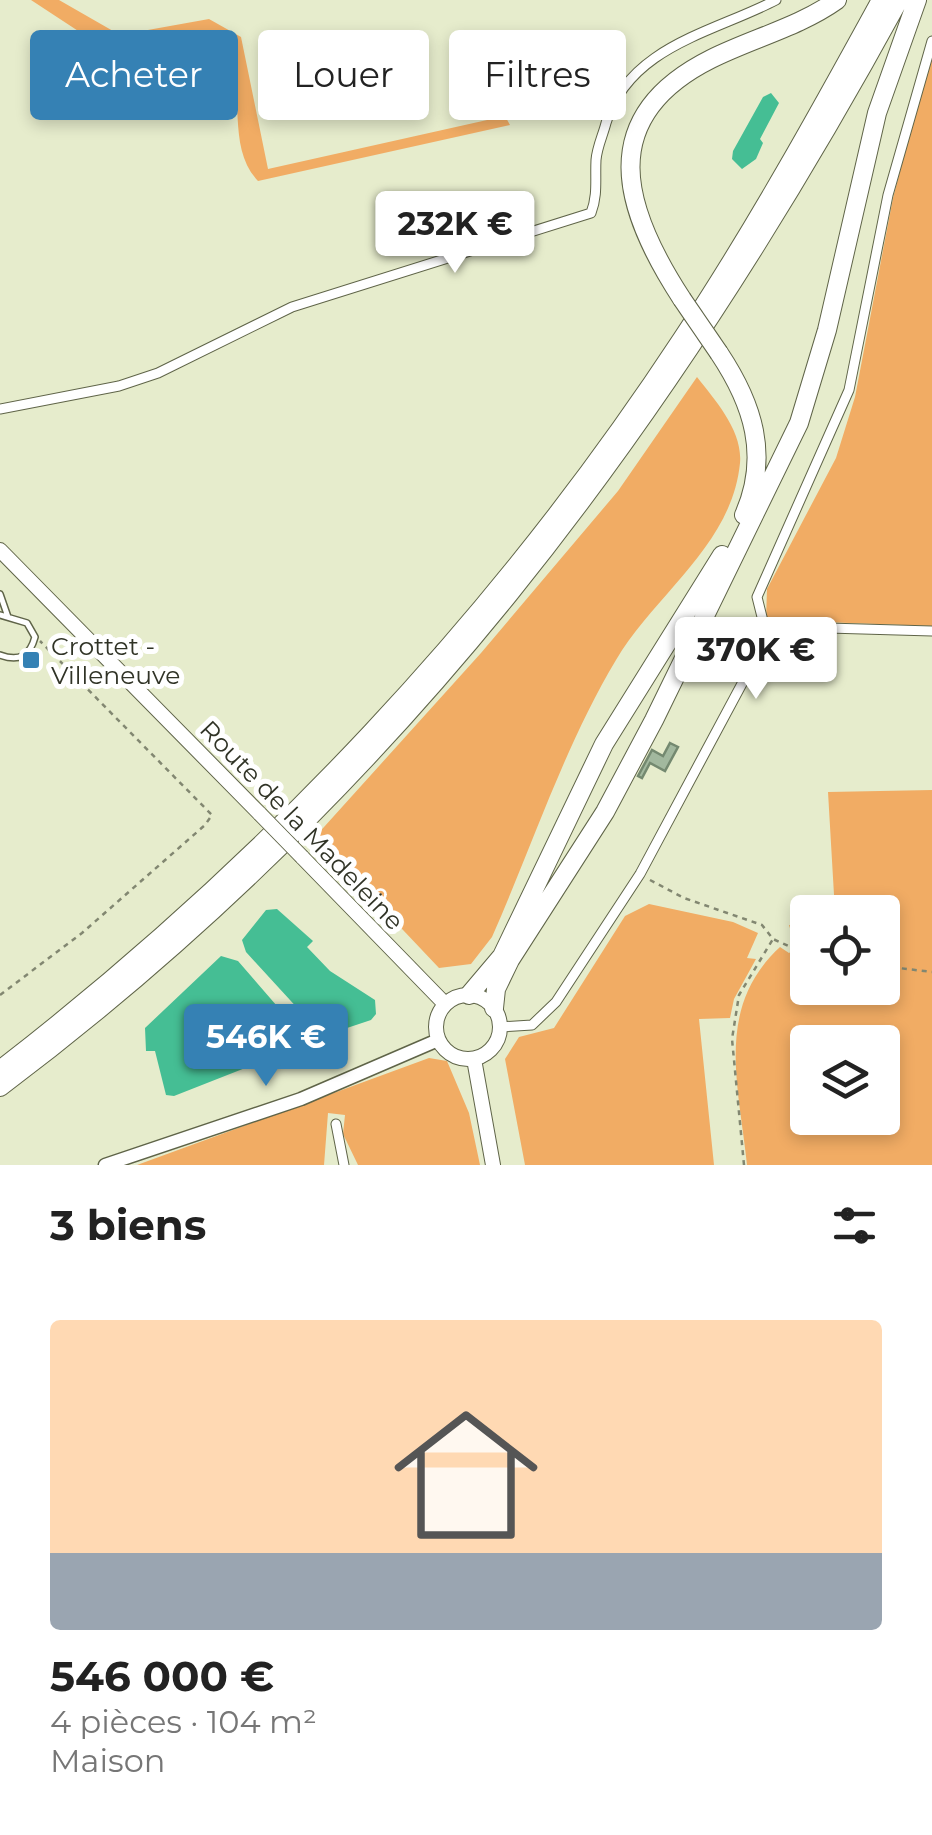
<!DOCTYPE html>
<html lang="fr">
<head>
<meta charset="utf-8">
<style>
	:root { --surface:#fff; --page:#f6f6f6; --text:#222; --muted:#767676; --accent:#3581b4 }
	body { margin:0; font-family:Montserrat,sans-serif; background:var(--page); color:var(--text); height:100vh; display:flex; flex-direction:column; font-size:38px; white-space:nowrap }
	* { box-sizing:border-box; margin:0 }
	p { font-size:32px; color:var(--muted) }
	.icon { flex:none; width:55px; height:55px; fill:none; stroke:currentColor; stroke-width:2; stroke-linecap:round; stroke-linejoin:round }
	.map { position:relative; height:1165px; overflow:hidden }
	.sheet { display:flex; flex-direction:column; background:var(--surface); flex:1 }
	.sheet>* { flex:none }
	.top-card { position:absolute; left:30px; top:30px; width:872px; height:90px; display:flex; gap:20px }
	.fabs { position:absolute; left:790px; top:895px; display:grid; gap:20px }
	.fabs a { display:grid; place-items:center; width:110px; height:110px; border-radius:10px; background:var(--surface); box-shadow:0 5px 15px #0003; font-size:50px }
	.price { position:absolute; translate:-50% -85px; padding:0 22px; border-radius:10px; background:#fff; color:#222; font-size:32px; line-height:65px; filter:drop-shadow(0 2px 5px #0008) }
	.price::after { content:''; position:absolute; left:50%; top:60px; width:30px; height:22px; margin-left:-15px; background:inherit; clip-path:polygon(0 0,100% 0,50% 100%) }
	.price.selected { background:var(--accent); color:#fff }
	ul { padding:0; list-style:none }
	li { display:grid; align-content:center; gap:20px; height:530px; padding:0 50px }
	li span { display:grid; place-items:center; height:310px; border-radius:10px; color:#555 }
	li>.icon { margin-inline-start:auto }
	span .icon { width:180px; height:180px; fill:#fffc; stroke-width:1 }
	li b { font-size:42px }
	h2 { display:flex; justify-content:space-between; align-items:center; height:120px; padding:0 50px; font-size:42px }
	.pill { padding:0 35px; border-radius:10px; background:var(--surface); box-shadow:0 5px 15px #0003; font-size:35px; line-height:90px }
	.pill.selected { background:var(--accent); color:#fff }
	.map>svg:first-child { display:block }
</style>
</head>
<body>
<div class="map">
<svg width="932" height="1165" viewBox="0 0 932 1165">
	<rect width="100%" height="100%" fill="#e6eccc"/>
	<path fill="#f1ac64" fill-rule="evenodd" d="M 31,0 L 59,0 L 120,35 L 209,19 L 241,37 L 268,169 L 505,116 L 510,125 L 258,181 C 226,147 246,93 228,54 C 225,48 217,41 213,35 L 128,46 L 95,42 Z
		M 932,49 L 932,626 L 766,620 L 767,589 L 836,458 L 855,397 L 893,198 Z
		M 697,377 C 715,400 743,431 740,463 C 732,545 656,593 616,660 C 564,747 533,844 492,937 L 471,964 L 439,968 L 315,837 L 481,653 L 618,491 Z
		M 932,790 L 932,1165 L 747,1165 C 739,1086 714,1008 780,947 L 789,953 L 796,948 L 789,925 L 807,924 L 808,988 L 882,988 L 882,912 L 835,912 L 828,792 ZM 808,1042 L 882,1042 L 882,1118 L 808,1118 Z
		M 649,904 L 733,922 L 758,933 L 747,958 L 756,959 L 734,999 L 730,1018 L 699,1019 L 714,1165 L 525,1165 L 505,1059 L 519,1037 L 554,1028 L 625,916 Z
		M 429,1058 L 447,1061 L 469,1113 L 480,1165 L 358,1165 L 343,1134 L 345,1115 L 328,1113 L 324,1165 L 137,1165 Z"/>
	<path fill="#45be94" d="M 771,93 L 779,103 L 760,139 L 763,143 L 756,159 L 742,169 L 732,159 L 733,151 L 763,97 Z
		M 277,909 L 313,941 L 307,947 L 330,971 L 375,1000 L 376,1014 L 371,1020 L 323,1036 L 246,952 L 242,940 L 266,910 Z
		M 221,956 L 238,961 L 309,1043 L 174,1096 L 166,1095 L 155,1051 L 146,1051 L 145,1028 Z"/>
	<path fill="#a2b89e" stroke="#748970" stroke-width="2.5" d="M 670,743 L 678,747 L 665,771 L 650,763 L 642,778 L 638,776 L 652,750 L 663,756 Z"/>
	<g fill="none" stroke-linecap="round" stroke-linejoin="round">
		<defs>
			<path id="service" d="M 0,594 L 8,617
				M 0,615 L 27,623 L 35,637 C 30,656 19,662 0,655"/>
			<path id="minor" d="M 0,409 L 119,386 L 158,373 L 292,307 L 591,213 C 598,195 595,179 596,160 C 597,147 603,135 606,123 C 629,46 715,32 776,0
				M 767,637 L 757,597 L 849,390 L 888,195 L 932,41
				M 500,1027 L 532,1025 L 556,1002 L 640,874 L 767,637 L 793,627 L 932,631
				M 336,1124 L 344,1165"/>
			<path id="secondary" d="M 105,1165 L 301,1099 L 438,1040"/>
			<path id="primary" d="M 0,550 L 260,814
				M 302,857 L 445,1004
				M436 1027a32 32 0 1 1 64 0a32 32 0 1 1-64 0Z
				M 474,1059 L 493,1165"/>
			<path id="motorway" d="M 682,299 C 624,210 593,118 711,59 C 753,38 799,27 837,0
				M 719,353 C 753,404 770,456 744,515
				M 469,995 L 502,956 L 604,744 L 722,555
				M 494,1008 L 496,989 L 510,960 L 605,812 L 654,720 L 799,423 L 827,330 L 877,113 L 917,0
				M 0,1070 C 265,865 498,619 682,339 C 755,229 818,115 881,0
				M 0,1087 C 394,791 665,429 899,0"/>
		</defs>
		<use href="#service" stroke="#5f6448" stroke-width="8"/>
		<use href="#minor" stroke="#5f6448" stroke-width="11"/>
		<use href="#secondary" stroke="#5f6448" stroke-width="15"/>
		<use href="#primary" stroke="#5f6448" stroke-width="16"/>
		<use href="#motorway" stroke="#5f6448" stroke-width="20"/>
		<path stroke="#828771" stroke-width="2.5" stroke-dasharray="5 5" stroke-linecap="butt" d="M 650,880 L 684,898 L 762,925 L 773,939 L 808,955
			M 882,966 L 932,972
			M 0,995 L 82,933 L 205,825 L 212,815 L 40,641
			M 744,1165 L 732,1039 L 739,995 L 773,939"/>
		<use href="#service" stroke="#fff" stroke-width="5"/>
		<use href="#minor" stroke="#fff" stroke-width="9"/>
		<use href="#secondary" stroke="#fff" stroke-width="12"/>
		<use href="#primary" stroke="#fff" stroke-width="14"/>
		<use href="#motorway" stroke="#fff" stroke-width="18"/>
		<defs>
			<path id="primary-bridge" d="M 260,814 L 302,857"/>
			<path id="motorway-bridge" d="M 682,299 L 719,353"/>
		</defs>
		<use href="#primary-bridge" stroke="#5f6448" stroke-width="16" stroke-linecap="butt"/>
		<use href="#motorway-bridge" stroke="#5f6448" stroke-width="20" stroke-linecap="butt"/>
		<use href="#primary-bridge" stroke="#fff" stroke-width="14"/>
		<use href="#motorway-bridge" stroke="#fff" stroke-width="18"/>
	</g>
	<rect fill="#3581b4" stroke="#fff" stroke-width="4" x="21" y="650" width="20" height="20" rx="5"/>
	<g text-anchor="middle" stroke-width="10" stroke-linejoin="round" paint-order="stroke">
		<g font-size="25" fill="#303326" stroke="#fff" text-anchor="start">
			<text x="51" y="655">Crottet -<tspan x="51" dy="29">Villeneuve</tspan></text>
		</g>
		<g font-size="25" fill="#303326" stroke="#fff">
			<text transform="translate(302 825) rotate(46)" y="9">Route de la Madeleine</text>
		</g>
	</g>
</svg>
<div class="fabs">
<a><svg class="icon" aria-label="locate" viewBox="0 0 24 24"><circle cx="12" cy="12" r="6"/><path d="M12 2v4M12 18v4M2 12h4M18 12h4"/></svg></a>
<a><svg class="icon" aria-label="layers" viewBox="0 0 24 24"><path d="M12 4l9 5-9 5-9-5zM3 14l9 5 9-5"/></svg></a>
</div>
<b class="price" style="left:455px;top:276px">232K €</b>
<b class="price" style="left:756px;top:702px">370K €</b>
<b class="price selected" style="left:266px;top:1089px">546K €</b>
<div class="top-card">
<a class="pill selected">Acheter</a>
<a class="pill">Louer</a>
<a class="pill">Filtres</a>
</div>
</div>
<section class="sheet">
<h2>3 biens<svg class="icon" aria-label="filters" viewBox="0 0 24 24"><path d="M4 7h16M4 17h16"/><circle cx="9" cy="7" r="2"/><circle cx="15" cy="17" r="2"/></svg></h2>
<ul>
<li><span style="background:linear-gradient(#ffd9b3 75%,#9aa5b1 0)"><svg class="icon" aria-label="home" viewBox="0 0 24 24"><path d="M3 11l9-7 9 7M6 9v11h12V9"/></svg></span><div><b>546 000 €</b><p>4 pièces · 104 m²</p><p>Maison</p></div></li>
</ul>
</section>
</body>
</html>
